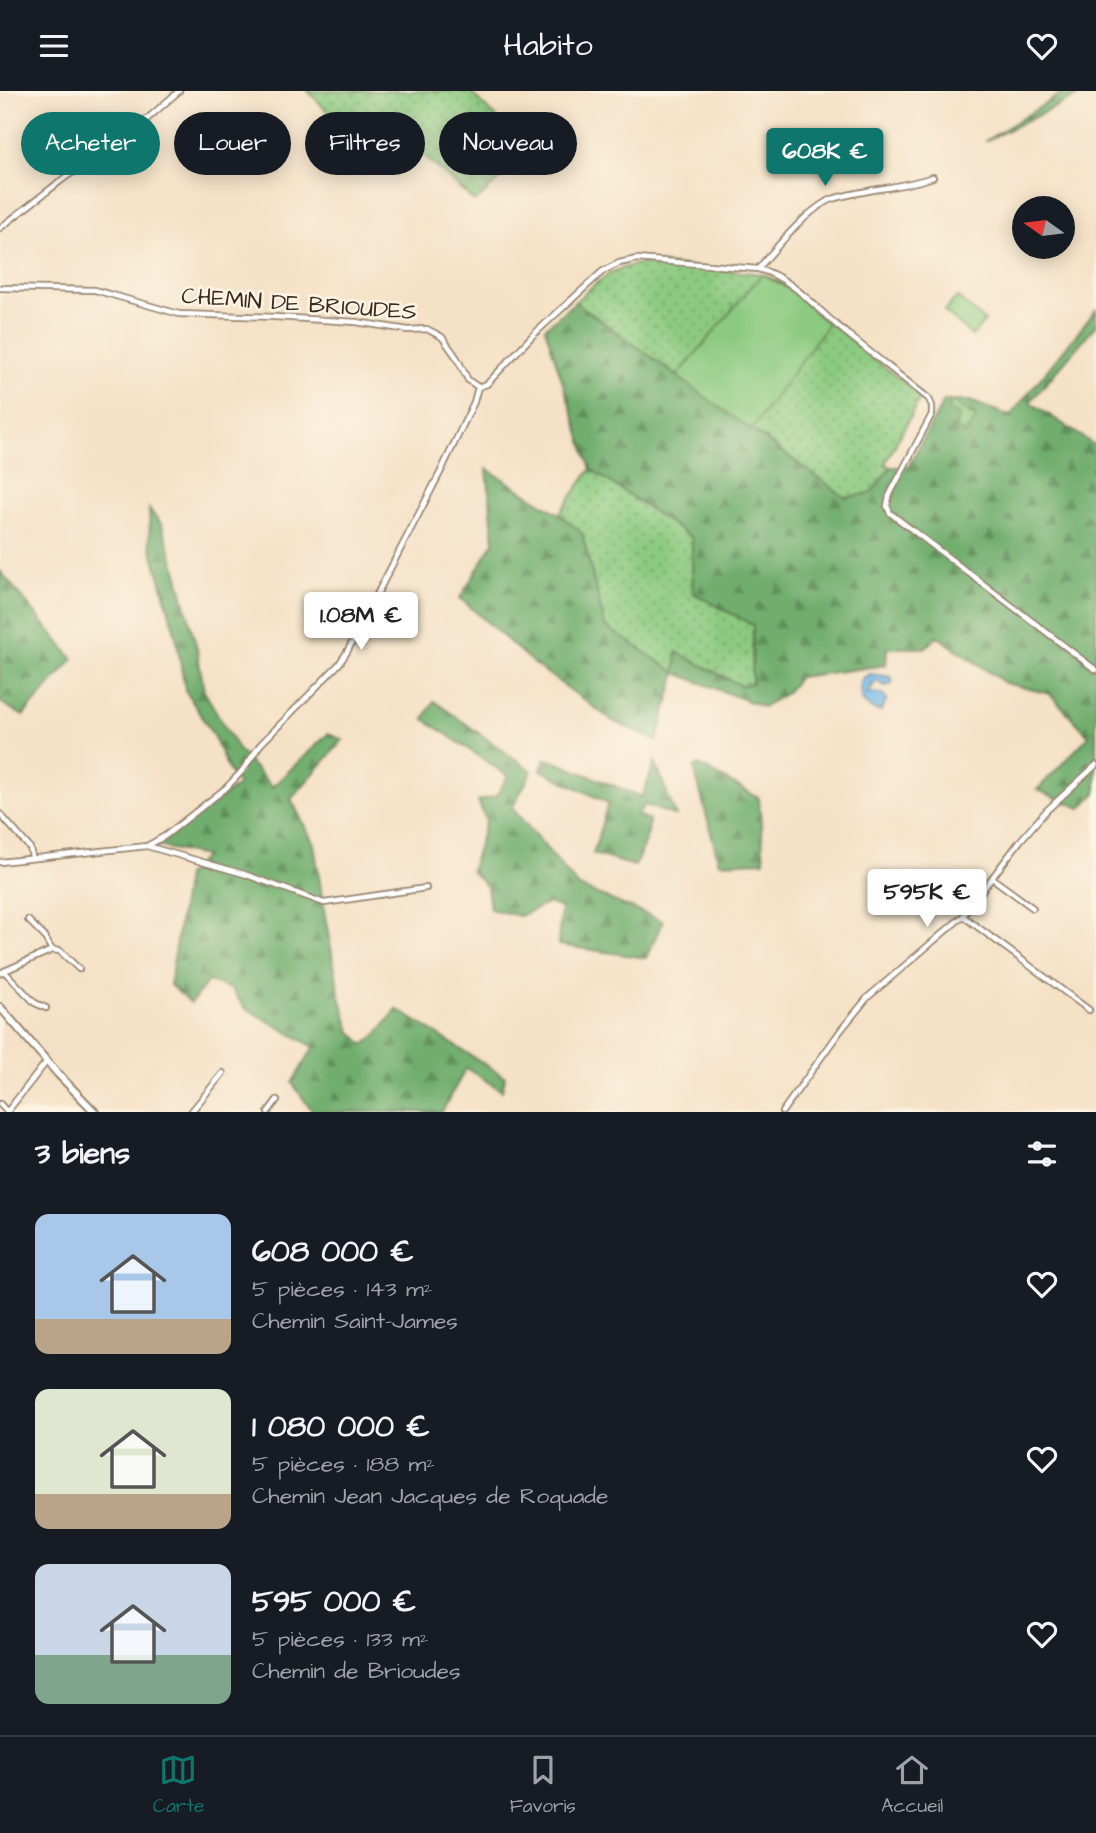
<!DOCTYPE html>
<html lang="fr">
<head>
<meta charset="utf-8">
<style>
	:root { --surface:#171b24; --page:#242831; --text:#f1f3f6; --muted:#9ea1a6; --line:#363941; --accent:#0f766e }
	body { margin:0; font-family:"Architects Daughter",sans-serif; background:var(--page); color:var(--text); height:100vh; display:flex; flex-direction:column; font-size:26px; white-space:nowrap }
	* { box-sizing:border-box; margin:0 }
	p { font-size:23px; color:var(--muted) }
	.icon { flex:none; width:38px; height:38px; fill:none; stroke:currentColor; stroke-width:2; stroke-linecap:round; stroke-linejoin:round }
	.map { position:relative; height:1021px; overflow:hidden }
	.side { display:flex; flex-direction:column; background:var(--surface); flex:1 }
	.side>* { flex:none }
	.top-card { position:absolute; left:21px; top:21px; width:700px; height:63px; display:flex; gap:14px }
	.needle { width:46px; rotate:284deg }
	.fabs { position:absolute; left:1012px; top:105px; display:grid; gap:14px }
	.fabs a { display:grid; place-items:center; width:63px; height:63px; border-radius:50%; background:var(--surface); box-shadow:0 4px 18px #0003; font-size:35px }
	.price { position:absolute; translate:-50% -60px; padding:0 16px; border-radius:7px; background:#fff; color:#222; font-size:23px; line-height:46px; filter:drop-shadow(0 2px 4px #0008) }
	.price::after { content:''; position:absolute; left:50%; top:42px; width:21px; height:16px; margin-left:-10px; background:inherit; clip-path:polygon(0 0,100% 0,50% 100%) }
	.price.selected { background:var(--accent); color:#fff }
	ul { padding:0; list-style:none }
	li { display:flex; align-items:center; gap:21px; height:175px; padding:0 35px }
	li span { display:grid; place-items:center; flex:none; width:196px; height:140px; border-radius:14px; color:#555 }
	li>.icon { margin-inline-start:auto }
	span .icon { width:84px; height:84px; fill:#fffc; stroke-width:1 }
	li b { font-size:30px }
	h2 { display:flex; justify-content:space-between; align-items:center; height:84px; padding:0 35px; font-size:30px }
	.chip { padding:0 24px; border-radius:32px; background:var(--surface); box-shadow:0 4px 18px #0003; font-size:24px; line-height:63px }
	.chip.selected { background:var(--accent); color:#fff }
	header { display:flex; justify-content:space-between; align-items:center; height:91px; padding:0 35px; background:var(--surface); font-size:32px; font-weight:600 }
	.dock { display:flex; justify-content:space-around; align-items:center; height:98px; border-top:2px solid var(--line); background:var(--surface); font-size:19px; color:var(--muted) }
	.dock a { display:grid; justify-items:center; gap:4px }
	.dock .selected { color:var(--accent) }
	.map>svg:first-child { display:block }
</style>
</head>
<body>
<header><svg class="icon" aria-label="menu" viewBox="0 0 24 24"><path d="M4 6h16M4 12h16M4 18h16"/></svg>Habito<svg class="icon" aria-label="heart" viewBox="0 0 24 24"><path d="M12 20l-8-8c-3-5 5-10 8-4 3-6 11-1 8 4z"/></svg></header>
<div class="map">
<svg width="1096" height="1021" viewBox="0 0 1096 1021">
	<defs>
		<pattern id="grass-dots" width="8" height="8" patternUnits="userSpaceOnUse" patternTransform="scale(1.75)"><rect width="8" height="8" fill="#8cca80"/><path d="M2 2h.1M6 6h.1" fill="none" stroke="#74a468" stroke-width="1.8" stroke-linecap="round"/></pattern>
		<pattern id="forest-firs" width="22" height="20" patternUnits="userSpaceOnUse" patternTransform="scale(1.75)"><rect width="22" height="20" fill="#71ae6e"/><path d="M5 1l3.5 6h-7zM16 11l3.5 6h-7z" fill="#5e8e5a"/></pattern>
		<pattern id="park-crowns" width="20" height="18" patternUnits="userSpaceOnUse" patternTransform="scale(1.75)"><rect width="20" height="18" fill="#8cca80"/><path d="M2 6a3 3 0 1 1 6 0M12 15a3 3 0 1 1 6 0" fill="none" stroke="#74a468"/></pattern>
		<pattern id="water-ripples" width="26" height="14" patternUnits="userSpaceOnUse" patternTransform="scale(1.75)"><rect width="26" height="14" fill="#70b9e8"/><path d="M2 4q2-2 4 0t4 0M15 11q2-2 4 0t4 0" fill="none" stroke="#5d97bb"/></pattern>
	</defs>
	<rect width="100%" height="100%" fill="#fcf5e5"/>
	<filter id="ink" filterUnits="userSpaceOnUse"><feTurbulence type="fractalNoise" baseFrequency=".0143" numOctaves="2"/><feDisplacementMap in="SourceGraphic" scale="14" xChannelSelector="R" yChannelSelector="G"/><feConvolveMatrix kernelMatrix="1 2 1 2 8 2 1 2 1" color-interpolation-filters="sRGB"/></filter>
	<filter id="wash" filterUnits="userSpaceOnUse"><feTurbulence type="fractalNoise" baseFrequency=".00686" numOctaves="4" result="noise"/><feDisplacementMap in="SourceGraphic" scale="28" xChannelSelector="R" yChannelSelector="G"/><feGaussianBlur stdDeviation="1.57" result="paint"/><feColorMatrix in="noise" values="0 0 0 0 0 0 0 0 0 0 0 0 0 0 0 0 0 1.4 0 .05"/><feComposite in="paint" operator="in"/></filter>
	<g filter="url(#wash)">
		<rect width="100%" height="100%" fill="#f5e1c6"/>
		<path fill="url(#grass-dots)" stroke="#647a4f" stroke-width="2" d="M 308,0 L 469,0 L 531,60 L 475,111 L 394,37 L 362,57 Z
			M 652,172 L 762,183 L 781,191 L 834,236 L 921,305 L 885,373 L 891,376 L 871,402 L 846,407 L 575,211 C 601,187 615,173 652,172 Z
			M 591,378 L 692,447 L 693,502 L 753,534 L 752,593 L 741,595 L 677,562 L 676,582 L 605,535 L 582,443 L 559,423 Z"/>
		<path fill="url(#forest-firs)" stroke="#566c46" stroke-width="2" d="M 1066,0 L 1088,0 L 985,50 Z
			M 575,211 L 846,407 L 871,402 L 891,376 L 908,376 L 944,310 L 970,310 L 1010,325 L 1096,219 L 1096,234 L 1030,311 L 1096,355 L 1096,374 L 1092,378 L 1096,382 L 1096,702 L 1081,717 L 1037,699 L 1089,645 L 1050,603 L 1005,592 L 937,545 L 925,557 L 887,557 L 886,574 L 799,586 L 785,603 L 763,616 L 676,582 L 657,650 L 614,631 L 533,572 L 460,507 L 494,451 L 487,378 L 559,423 L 582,442 L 605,535 L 675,581 L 677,561 L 741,595 L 752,592 L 753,534 L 693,502 L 692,447 L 591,378 L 545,237 Z
			M 149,418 L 162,434 L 175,474 L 197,558 L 204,600 L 239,660 L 272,696 L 328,643 L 343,649 L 291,708 L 314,753 L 325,825 L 340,906 L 351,941 L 364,954 L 377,943 L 397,918 L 505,986 L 502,1000 L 466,977 L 442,1021 L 313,1021 L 292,992 L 314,956 L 245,917 L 231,898 L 208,890 L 191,912 L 170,894 L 186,785 L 205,765 L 157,755 L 238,694 L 228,678 L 213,644 L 185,599 L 176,545 L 150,452 Z
			M 0,480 L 73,568 L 23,625 L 0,611 Z
			M 434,610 L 532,680 L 512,717 L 579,796 L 663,830 L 646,867 L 558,854 L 561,817 L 549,812 L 520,825 L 490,818 L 487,795 L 471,780 L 486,730 L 478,710 L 496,705 L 508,685 L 424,628 Z
			M 545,667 L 642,706 L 655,671 L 676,725 L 645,714 L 637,724 L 649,729 L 648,742 L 635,775 L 593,763 L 608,712 L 541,679 Z
			M 699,674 L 759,707 L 764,770 L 719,772 L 694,677 Z"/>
		<path fill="url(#park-crowns)" stroke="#647a4f" stroke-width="2" d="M 952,311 L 976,327 L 965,343 L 955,336 L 960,326 L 948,317 Z"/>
		<path fill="#8cca80" stroke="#647a4f" stroke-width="2" d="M 762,183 L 791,199 L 828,233 L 751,339 L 677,285 Z
			M 957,206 L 985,230 L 972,245 L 944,220 Z"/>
		<path fill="url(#water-ripples)" stroke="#567283" stroke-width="2" d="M 869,583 L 892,586 L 892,593 L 886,595 L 876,590 L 868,602 L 882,603 L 887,608 L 881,620 C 863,618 857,605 862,588 Z"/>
	</g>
	<g filter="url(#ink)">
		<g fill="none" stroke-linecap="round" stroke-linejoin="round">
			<defs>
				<path id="street" d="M 0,137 L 67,85 L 115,56 L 179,0
					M 758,178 C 774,159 810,115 833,108 C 865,98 901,97 933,86
					M 0,197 L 95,199 L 179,223 L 275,226 L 356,231 L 408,239 L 427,238 L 442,246 L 457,267 L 468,289 L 478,296 L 487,293 L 533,244 L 603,180 L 619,172 L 637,168 L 758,178 C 792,186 817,219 844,240 C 872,263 901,285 929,308 L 932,315 L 932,323 L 889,405 L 887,415 L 890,422 L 1096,579
					M 0,723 L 30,757 L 32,766
					M 147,755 L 244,783 L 324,812 L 426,797
					M 0,771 L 147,755 L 165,745 L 226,697 L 243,679 L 260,654 L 339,573 L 347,561 L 441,380 L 474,311 L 478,296
					M 992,787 L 1033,817
					M 963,825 L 1089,919
					M 28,829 L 44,845 L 52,859
					M 4,880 L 35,912 L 46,917
					M 0,882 L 52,859 L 60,860 L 79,878
					M 0,1013 L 7,1021 L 47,970
					M 191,1021 L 223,982
					M 268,1021 L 277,1009
					M 782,1021 L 841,939 L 868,906 L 963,825 L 1020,750 L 1046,720 L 1096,674"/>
				<path id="secondary" d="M 0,916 L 58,983 L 95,1021"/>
			</defs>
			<use href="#street" stroke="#988672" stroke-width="8"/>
			<use href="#secondary" stroke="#988672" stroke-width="10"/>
			<use href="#street" stroke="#fff" stroke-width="4.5"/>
			<use href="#secondary" stroke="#fff" stroke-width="6"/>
		</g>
	</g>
	<g text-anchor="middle" stroke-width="5" stroke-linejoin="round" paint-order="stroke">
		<g font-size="23" fill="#3b2a1e" stroke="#fcf5e5">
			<text transform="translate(299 212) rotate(4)" y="8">CHEMIN DE BRIOUDES</text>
		</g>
	</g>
</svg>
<div class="fabs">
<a><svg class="needle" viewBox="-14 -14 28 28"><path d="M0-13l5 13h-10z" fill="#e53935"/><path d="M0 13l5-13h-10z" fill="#9ea1a6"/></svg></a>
</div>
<b class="price selected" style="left:825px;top:97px">608K €</b>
<b class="price" style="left:361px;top:561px">1.08M €</b>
<b class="price" style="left:927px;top:838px">595K €</b>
<div class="top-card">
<a class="chip selected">Acheter</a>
<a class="chip">Louer</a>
<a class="chip">Filtres</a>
<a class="chip">Nouveau</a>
</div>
</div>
<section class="side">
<h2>3 biens<svg class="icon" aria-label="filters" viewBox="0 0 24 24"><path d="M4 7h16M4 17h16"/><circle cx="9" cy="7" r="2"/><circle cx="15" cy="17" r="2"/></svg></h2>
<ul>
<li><span style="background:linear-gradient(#a9c7e8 75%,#b9a48a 0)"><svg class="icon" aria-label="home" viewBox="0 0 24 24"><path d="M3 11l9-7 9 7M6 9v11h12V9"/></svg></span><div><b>608 000 €</b><p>5 pièces · 143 m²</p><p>Chemin Saint-James</p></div><svg class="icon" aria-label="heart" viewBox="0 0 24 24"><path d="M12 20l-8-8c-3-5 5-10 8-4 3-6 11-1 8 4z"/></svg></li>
<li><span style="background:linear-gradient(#dfe7d0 75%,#b9a48a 0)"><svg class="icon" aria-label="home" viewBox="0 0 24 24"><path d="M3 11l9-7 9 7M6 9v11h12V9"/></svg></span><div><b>1 080 000 €</b><p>5 pièces · 188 m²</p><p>Chemin Jean Jacques de Roquade</p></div><svg class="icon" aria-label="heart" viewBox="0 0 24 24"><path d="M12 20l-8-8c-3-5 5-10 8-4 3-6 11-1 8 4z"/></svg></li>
<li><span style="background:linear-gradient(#c9d6e8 65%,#7fa58c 0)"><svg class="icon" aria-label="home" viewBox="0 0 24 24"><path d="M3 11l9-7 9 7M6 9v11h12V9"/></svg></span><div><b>595 000 €</b><p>5 pièces · 133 m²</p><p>Chemin de Brioudes</p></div><svg class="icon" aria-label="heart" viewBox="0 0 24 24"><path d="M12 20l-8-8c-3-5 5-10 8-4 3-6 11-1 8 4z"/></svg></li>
</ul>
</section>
<nav class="dock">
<a class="selected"><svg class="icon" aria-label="map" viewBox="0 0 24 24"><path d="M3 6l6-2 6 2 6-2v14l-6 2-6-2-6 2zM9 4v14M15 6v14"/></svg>Carte</a>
<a><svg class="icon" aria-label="saved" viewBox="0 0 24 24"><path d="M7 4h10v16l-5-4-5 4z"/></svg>Favoris</a>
<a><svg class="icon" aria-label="home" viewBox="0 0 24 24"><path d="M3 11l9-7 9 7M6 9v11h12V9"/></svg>Accueil</a>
</nav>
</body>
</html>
